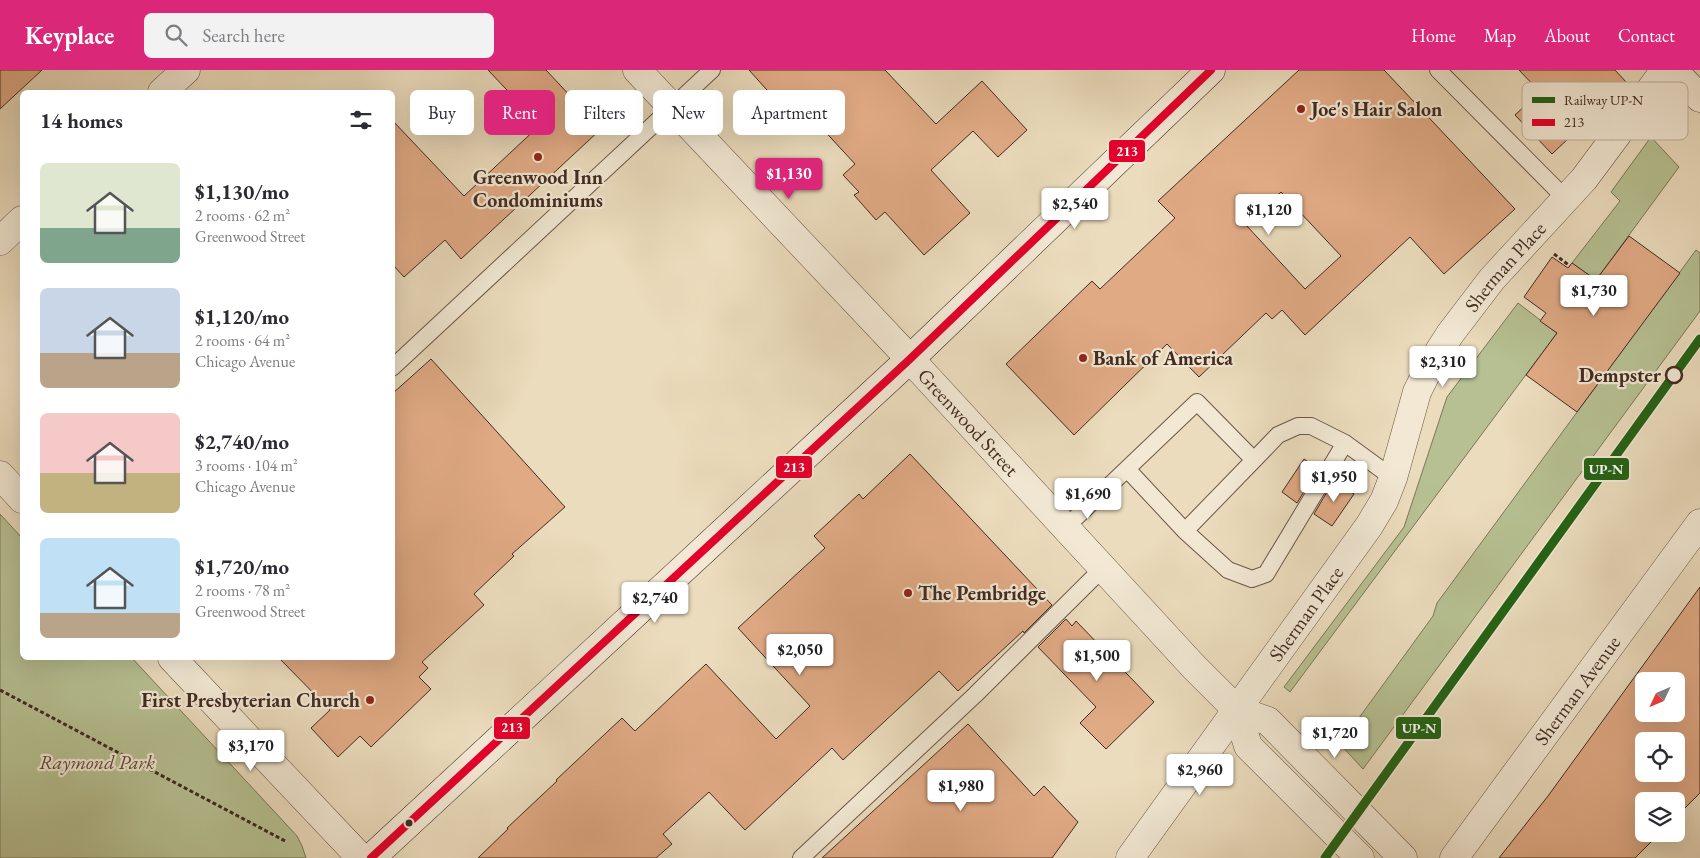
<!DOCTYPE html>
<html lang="en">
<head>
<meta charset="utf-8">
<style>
	:root { --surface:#fff; --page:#f2f2f3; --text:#2b2b33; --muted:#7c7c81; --accent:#db2777 }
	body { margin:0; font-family:"EB Garamond",serif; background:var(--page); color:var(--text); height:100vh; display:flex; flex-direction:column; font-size:19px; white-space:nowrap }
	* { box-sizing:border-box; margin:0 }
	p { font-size:16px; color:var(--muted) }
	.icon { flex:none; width:28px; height:28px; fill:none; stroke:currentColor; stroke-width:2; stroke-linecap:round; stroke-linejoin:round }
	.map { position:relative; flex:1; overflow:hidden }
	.side { position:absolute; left:20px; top:20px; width:375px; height:570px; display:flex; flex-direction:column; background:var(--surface); border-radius:8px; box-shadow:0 5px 20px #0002 }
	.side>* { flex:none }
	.top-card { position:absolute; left:410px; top:20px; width:475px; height:45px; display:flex; gap:10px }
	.needle { width:32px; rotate:226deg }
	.tools { position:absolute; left:1635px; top:602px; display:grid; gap:10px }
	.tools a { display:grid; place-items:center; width:50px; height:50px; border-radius:8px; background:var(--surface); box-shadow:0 5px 20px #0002; font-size:25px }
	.price { position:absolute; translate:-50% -42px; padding:0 11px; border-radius:5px; background:#fff; color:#222; font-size:16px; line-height:32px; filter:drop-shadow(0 1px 2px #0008) }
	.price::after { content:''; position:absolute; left:50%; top:30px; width:15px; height:11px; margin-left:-8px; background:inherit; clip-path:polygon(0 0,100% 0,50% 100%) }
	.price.active { background:var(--accent); color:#fff }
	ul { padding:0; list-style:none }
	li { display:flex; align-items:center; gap:15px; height:125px; padding:0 20px }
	li span { display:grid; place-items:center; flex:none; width:140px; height:100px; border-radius:8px; color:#555 }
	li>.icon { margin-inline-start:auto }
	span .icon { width:60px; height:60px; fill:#fffc; stroke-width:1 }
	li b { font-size:21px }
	h2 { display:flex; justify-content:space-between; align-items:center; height:60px; padding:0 20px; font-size:21px }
	.tag { padding:0 18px; border-radius:8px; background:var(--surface); box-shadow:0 5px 20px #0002; font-size:18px; line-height:45px }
	.tag.active { background:var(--accent); color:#fff }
	header { display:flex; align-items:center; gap:30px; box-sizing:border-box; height:70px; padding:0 25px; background:var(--accent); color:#fff }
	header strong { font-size:24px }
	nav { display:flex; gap:28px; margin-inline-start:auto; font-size:18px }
	.search { width:350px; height:45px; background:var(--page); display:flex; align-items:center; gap:12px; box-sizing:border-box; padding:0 18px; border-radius:8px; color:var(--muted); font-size:19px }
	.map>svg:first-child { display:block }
</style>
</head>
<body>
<header>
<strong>Keyplace</strong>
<div class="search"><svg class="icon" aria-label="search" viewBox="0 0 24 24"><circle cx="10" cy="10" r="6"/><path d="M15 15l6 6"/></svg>Search here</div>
<nav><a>Home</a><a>Map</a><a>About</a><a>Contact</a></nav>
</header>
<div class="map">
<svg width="1700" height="788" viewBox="0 0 1700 788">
	<rect width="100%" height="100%" fill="#ebdcbd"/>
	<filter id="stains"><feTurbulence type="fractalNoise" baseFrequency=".004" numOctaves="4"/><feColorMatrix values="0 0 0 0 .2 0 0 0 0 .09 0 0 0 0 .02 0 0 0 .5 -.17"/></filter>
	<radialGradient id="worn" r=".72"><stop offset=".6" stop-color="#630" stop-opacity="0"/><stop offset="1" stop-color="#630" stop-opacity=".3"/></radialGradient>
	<path fill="#b6c092" stroke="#7c765a" d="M 1651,67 L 1679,97 L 1596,210 L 1572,193 L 1620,131 L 1611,122 Z
		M 1696,180 L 1700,183 L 1700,241 L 1363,699 L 1340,674 L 1433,546 L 1437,533 Z
		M 1518,233 L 1557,263 L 1290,622 L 1284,617 L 1404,457 L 1447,327 Z
		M 0,444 L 22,468 L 22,588 L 132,588 L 297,766 L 302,776 L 306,788 L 0,788 Z"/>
	<path fill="#e0aa85" stroke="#412b22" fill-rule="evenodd" d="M 0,0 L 42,0 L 0,39 Z
		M 488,0 L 546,0 L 601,59 L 461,189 L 445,170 L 404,207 L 392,194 L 392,50 L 464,126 L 540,55 Z
		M 749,0 L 885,0 L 936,54 L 982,11 L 1027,60 L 998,87 L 973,61 L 931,100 L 970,143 L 924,185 L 885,142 L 876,150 L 854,125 L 859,122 L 843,105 L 855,94 L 795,29 L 784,39 Z
		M 1299,0 L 1384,0 L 1515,139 L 1444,204 L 1410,167 L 1305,265 L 1282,240 L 1272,249 L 1266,243 L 1199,307 L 1167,274 L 1074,365 L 1006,294 L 1092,211 L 1100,219 L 1175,148 L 1158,131 ZM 1281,122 L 1341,186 L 1305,219 L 1246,155 Z
		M 1519,0 L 1615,0 L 1627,13 L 1552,84 L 1515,45 L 1540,22 Z
		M 1629,166 L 1680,203 L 1577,342 L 1526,305 L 1557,263 L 1540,251 L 1546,243 L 1524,227 L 1552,187 L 1568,198 L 1572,193 L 1596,210 Z
		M 431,289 L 565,437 L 512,484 L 514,486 L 474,524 L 484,535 L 422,592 L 428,598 L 419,607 L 431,619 L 371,677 L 360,666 L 338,687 L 311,658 L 330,640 L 279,588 L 392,588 L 392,324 Z
		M 910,384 L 1052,535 L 1024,563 L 1023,561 L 958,621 L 939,601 L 843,690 L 832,678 L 745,760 L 709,722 L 663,764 L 672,774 L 656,788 L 478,788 L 508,759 L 507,758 L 557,711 L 556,710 L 622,648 L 635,661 L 706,594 L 776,669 L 810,636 L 738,558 L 825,478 L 814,466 L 859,424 L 863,429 Z
		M 1304,389 L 1318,399 L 1297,433 L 1282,422 Z
		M 1334,410 L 1354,424 L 1332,456 L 1314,444 Z
		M 1700,517 L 1700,723 L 1676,747 L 1676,731 L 1644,731 L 1644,764 L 1659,764 L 1635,788 L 1499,788 L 1548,726 ZM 1644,611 L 1676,611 L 1676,644 L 1644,644 ZM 1644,671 L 1676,671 L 1676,704 L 1644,704 Z
		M 1066,549 L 1072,556 L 1076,551 L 1154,632 L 1106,679 L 1080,653 L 1096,637 L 1038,577 Z
		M 968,654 L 1034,726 L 1044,716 L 1078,752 L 1052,788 L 822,788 Z"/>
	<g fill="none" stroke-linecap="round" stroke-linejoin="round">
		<defs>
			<path id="service" d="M 1438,0 L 1566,129
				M 392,298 L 712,0
				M 1254,390 L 1278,365 L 1298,356 L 1311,356 L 1345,373 L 1393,408
				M 1066,457 L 1197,332 L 1254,390 L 1185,461 L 1127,399
				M 1185,461 L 1228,500 L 1252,509 L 1266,504 L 1345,373
				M 801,788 L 975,625 L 1103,498"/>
			<g id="minor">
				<path d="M 637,0 L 910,289"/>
				<path d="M 162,22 L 186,0"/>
				<path d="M 0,171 L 22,150"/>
				<path d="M 0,405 L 22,429"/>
				<path d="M 172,588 L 361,788"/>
				<path id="s1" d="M 1454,788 L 1700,453"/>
			</g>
			<g id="tertiary">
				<path id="s2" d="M 910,289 L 1194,597 L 1237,640 L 1268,651 L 1403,788"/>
				<path d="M 1237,640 L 1248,676 L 1360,788"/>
				<path id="s3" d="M 1130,788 L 1369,456 L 1384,431 L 1393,408 L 1417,322 L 1431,294 L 1450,264 L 1492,209 L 1584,109 L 1665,0"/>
			</g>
			<path id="secondary" d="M 1673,0 L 1700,28
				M 371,788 L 910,289 L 1211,0"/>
		</defs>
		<use href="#service" stroke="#6c5749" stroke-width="18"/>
		<use href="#minor" stroke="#6c5749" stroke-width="29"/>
		<use href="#tertiary" stroke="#6c5749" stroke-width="29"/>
		<use href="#secondary" stroke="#412b22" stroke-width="29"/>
		<path stroke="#412b22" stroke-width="3" stroke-dasharray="4 2.5" stroke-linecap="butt" d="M 1554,184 L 1570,196
			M 0,620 L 287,772"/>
		<use href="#service" stroke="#f2e8d4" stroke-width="16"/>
		<use href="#minor" stroke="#f2e8d4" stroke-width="28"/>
		<use href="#tertiary" stroke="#f2e8d4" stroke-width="28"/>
		<use href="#secondary" stroke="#f2e8d4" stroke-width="28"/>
		<defs>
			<path id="bus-1" d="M 371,788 L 910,289 L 1211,0"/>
		</defs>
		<use href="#bus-1" stroke="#f2e8d4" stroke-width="11"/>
		<use href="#bus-1" stroke="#e4002b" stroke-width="8"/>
		<defs>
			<path id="rail-1" d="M 1325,788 L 1700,269"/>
		</defs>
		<use href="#rail-1" stroke="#f2e8d4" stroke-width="12"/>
		<use href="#rail-1" stroke="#236214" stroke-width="9"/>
	</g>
	<g fill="#8f2418" stroke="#f2e8d4" stroke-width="2">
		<circle cx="1301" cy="39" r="5"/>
		<circle cx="538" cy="87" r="5"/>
		<circle cx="1083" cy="288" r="5"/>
		<circle cx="908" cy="523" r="5"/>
		<circle cx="370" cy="630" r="5"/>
	</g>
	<circle fill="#f2e8d4" stroke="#412b22" stroke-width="2.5" cx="1674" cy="305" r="8"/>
	<circle fill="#412b22" stroke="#f2e8d4" stroke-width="2" cx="409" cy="753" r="4.5"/>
	<g text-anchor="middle" stroke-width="4.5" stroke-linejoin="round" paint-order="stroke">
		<g font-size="20" font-weight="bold" fill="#412b22" stroke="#f2e8d4" text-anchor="start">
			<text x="1311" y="46">Joe's Hair Salon</text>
			<text x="538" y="114" text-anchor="middle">Greenwood Inn<tspan x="538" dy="23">Condominiums</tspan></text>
			<text x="1093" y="295">Bank of America</text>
			<text x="918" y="530">The Pembridge</text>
			<text x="360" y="637" text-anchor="end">First Presbyterian Church</text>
		</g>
		<g font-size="20" fill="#412b22" stroke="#f2e8d4">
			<text dy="7" stroke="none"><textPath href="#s3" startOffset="706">Sherman Place</textPath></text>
			<text dy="7" stroke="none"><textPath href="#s2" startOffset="86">Greenwood Street</textPath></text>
			<text dy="7" stroke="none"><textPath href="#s3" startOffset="301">Sherman Place</textPath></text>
			<text dy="7" stroke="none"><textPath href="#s1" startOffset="208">Sherman Avenue</textPath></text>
		</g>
		<g font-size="20" font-weight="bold" fill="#412b22" stroke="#f2e8d4" text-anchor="end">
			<text x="1661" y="312">Dempster</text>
		</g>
		<g font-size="20" font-style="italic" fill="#584938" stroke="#f2e8d4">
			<text x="97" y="699">Raymond Park</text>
		</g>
	</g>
	<rect x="1522" y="12" width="166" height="58" rx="8" fill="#f2e8d4" stroke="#bdaf9f" stroke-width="1"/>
	<rect x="1532" y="27" width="23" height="6" fill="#236214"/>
	<rect x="1532" y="49" width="23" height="7" fill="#e4002b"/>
	<g font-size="14" fill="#412b22">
		<text x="1564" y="35">Railway UP-N</text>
		<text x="1564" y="57">213</text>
	</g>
	<g stroke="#f2e8d4" stroke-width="2">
		<rect x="1108" y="69" width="38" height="24" rx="5" fill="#e4002b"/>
		<rect x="775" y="385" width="38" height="24" rx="5" fill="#e4002b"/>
		<rect x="1583" y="387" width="47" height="24" rx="5" fill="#236214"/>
		<rect x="493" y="646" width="38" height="24" rx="5" fill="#e4002b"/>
		<rect x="1395" y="646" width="47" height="24" rx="5" fill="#236214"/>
	</g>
	<g font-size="14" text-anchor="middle" font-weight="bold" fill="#fff">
		<text x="1127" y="86">213</text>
		<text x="794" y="402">213</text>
		<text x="1606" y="404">UP-N</text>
		<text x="512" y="662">213</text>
		<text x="1419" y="663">UP-N</text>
	</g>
	<rect width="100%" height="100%" filter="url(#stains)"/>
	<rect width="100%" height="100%" fill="url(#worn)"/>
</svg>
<div class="tools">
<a><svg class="needle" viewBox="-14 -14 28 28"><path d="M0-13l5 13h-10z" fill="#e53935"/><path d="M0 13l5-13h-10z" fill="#7c7c81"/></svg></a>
<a><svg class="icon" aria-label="locate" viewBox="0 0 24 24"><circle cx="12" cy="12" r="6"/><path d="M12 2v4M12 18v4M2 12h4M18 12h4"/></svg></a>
<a><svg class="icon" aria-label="layers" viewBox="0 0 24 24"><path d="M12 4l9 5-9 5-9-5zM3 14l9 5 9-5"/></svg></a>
</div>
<b class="price active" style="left:789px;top:130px">$1,130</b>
<b class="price" style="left:1075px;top:160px">$2,540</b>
<b class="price" style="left:1269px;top:166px">$1,120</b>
<b class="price" style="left:1594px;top:247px">$1,730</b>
<b class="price" style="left:1443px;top:318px">$2,310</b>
<b class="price" style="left:1334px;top:433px">$1,950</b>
<b class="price" style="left:1088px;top:450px">$1,690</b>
<b class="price" style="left:655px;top:554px">$2,740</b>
<b class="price" style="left:800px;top:606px">$2,050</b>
<b class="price" style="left:1097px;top:612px">$1,500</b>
<b class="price" style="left:1335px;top:689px">$1,720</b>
<b class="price" style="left:251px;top:702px">$3,170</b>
<b class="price" style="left:1200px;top:726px">$2,960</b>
<b class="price" style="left:961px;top:742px">$1,980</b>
<div class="top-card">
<a class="tag">Buy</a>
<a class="tag active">Rent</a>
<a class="tag">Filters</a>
<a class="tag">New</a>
<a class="tag">Apartment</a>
</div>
<section class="side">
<h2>14 homes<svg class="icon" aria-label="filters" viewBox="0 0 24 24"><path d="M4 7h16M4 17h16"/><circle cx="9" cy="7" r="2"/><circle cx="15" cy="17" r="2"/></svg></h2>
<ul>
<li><span style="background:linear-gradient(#dfe7d0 65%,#7fa58c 0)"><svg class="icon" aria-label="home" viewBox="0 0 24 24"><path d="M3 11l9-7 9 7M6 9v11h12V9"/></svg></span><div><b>$1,130/mo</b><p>2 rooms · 62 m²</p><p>Greenwood Street</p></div></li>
<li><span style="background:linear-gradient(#c9d6e8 65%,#b9a48a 0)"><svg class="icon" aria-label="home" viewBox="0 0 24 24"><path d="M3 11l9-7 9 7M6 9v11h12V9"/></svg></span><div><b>$1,120/mo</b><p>2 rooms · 64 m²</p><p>Chicago Avenue</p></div></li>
<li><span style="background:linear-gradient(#f6c9c9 60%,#c2b280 0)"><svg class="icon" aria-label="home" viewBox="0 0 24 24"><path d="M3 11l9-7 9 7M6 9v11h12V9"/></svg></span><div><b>$2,740/mo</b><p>3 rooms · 104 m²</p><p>Chicago Avenue</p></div></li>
<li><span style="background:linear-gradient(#bfe0f5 75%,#b9a48a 0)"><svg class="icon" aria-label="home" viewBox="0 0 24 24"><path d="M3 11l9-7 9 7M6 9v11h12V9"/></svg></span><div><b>$1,720/mo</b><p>2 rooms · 78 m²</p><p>Greenwood Street</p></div></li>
</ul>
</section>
</div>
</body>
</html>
